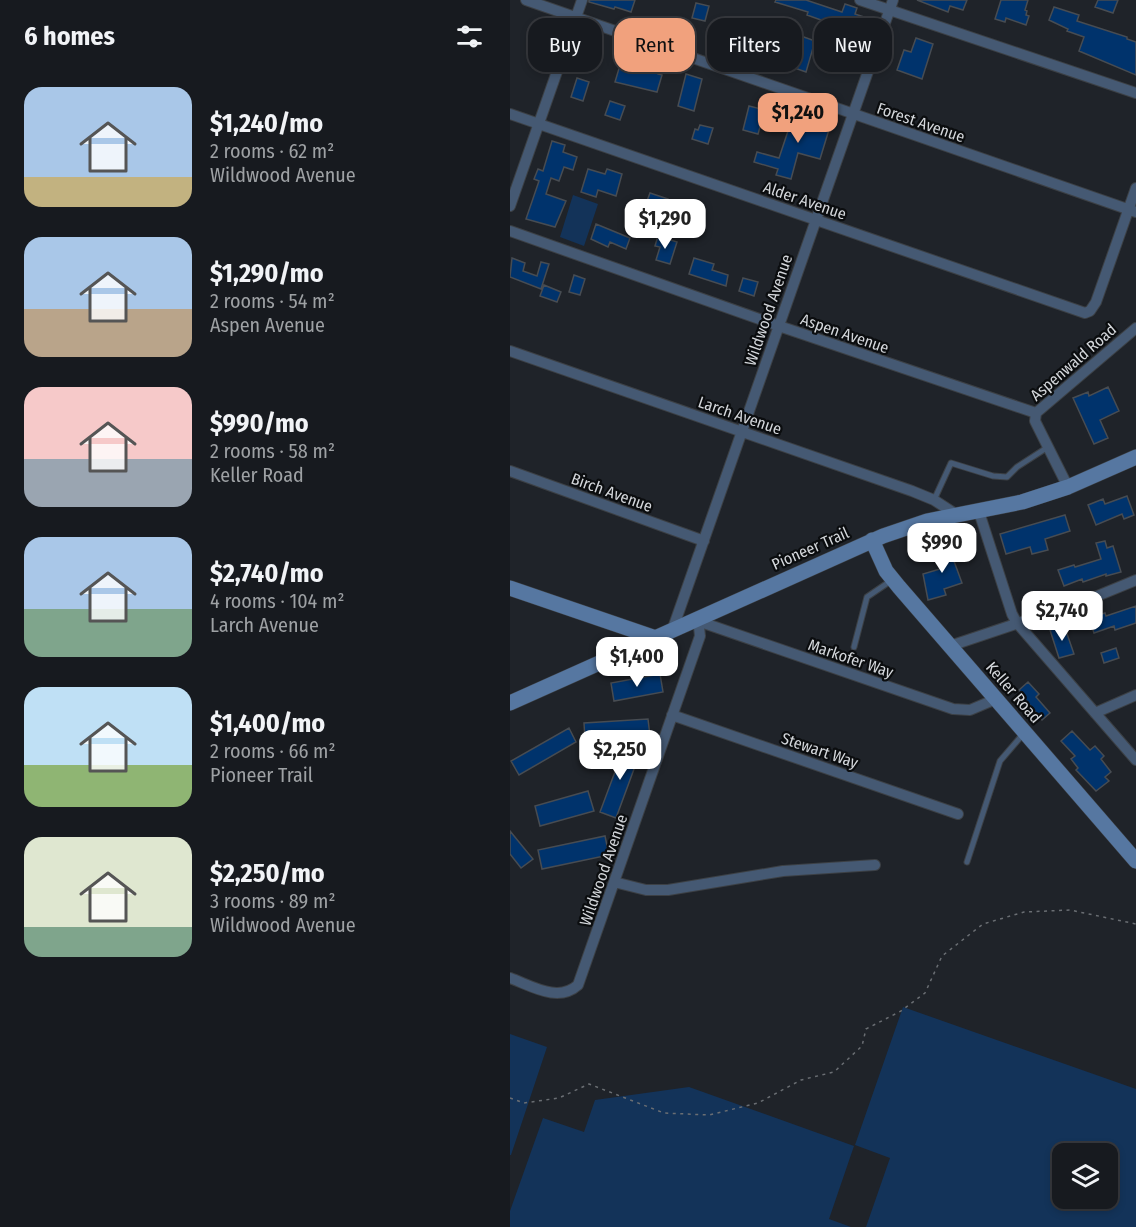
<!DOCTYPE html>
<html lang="en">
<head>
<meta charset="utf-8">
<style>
	:root { --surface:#171a1f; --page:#202328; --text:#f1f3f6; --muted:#9ea1a4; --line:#36383d; --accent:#f1a17d }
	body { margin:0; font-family:"Fira Sans Condensed",sans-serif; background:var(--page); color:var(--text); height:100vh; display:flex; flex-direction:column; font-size:22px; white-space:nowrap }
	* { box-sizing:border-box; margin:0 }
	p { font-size:20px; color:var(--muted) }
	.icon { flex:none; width:33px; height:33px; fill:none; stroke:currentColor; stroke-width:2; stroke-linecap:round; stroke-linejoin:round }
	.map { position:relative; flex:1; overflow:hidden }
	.drawer { display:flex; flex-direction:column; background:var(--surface); width:510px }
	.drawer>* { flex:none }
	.hud { position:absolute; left:18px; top:18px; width:518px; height:54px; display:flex; gap:12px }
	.buttons { position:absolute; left:542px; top:1143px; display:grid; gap:12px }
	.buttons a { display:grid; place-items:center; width:66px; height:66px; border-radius:12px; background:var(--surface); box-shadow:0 3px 9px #0003,0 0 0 2px var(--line); font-size:30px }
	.price { position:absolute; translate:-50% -51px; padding:0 14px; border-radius:12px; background:#fff; color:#222; font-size:20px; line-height:39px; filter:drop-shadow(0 2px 3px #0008) }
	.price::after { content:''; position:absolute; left:50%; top:36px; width:18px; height:14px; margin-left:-9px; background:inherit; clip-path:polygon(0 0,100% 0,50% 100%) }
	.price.selected { background:var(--accent); color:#111 }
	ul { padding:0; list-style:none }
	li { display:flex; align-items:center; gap:18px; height:150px; padding:0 24px }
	li span { display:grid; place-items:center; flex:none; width:168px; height:120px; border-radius:18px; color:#555 }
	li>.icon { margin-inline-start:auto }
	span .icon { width:72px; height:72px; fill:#fffc; stroke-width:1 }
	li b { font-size:26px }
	h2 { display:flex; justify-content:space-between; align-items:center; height:72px; padding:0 24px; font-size:26px }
	.pill { padding:0 21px; border-radius:18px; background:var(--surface); box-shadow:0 3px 9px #0003,0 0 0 2px var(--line); font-size:21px; line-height:54px }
	.pill.selected { background:var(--accent); color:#111 }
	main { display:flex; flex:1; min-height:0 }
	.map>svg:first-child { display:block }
</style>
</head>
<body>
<main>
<section class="drawer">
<h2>6 homes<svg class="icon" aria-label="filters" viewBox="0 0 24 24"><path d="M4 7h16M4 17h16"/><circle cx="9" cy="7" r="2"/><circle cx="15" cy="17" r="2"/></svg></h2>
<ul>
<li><span style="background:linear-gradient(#a9c7e8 75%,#c2b280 0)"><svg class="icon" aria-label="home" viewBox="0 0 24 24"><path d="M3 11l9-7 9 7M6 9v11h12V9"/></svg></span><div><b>$1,240/mo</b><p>2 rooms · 62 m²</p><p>Wildwood Avenue</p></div></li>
<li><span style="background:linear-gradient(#a9c7e8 60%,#b9a48a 0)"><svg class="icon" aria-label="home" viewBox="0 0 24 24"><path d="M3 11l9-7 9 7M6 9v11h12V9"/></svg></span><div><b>$1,290/mo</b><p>2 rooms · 54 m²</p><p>Aspen Avenue</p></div></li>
<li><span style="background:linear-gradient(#f6c9c9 60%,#9aa5b1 0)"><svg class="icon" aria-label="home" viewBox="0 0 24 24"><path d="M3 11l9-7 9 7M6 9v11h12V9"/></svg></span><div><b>$990/mo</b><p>2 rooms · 58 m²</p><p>Keller Road</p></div></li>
<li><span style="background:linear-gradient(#a9c7e8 60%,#7fa58c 0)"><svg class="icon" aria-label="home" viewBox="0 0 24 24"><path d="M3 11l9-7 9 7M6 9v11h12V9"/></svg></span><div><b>$2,740/mo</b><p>4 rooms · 104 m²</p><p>Larch Avenue</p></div></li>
<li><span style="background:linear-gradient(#bfe0f5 65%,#8fb573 0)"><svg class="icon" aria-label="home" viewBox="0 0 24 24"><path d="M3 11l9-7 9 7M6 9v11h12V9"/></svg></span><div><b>$1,400/mo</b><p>2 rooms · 66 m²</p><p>Pioneer Trail</p></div></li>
<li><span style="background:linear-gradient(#dfe7d0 75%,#7fa58c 0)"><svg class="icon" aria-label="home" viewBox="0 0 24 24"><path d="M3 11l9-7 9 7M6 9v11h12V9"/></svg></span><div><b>$2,250/mo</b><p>3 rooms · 89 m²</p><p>Wildwood Avenue</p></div></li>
</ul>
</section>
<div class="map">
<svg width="626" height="1227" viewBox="0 0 626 1227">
	<rect width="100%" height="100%" fill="#1f2329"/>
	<path fill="#133359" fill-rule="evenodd" d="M 63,195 L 88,204 L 74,246 L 50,237 Z
		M 393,1007 L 626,1089 L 626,1227 L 356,1227 L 380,1158 L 345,1145 ZM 552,1154 L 597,1154 L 597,1198 L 552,1198 Z
		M 0,1034 L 37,1047 L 1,1155 L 0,1155 Z
		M 179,1087 L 344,1146 L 319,1219 L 341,1227 L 0,1227 L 0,1211 L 33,1118 L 74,1132 L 85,1100 Z"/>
	<path fill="#00336c" stroke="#474c52" stroke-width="1.5" d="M 79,0 L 125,0 L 121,12 L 105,7 L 104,9 L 79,2 Z
		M 266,0 L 296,0 L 332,12 L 335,4 L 347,8 L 345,14 L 357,18 L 354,26 L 342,21 L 339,30 L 297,15 L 298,12 L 265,2 Z
		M 407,0 L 457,0 L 453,10 L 440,6 L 438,12 Z
		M 491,0 L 518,0 L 515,10 L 517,11 L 516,15 L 519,16 L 516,25 L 496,18 L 495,22 L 485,19 Z
		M 588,0 L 608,0 L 603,13 L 585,7 Z
		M 186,3 L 199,6 L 195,21 L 182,18 Z
		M 544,7 L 569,15 L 567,21 L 617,37 L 617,39 L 626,42 L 626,75 L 569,51 L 574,37 L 557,31 L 558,29 L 539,20 Z
		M 26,23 L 43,30 L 39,42 L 21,35 Z
		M 221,26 L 239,35 L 240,32 L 258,38 L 251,60 L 233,54 L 234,51 L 213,42 Z
		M 291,36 L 305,41 L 296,72 L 279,66 L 284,49 L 287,50 Z
		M 406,38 L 423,44 L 412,79 L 387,70 L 394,50 L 401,52 Z
		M 138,62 L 150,65 L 148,74 L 152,75 L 147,92 L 105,82 L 110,65 L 136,70 Z
		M 176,74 L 192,79 L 184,111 L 168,106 Z
		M 67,78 L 79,82 L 73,101 L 61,97 Z
		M 100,101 L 115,106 L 110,120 L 95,115 Z
		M 239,106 L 255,110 L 248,134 L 233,130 Z
		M 285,110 L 321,123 L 310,159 L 288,153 L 281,179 L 266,175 L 268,169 L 244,162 L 247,152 L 269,158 Z
		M 190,125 L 203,128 L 198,144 L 182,139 L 185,129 L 188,130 Z
		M 42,141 L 55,145 L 53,152 L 67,157 L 63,170 L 54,167 L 49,181 L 41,178 L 36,194 L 56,201 L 45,227 L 16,219 L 29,181 L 24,179 L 28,169 L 33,171 Z
		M 78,169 L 95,174 L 97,169 L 112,174 L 106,196 L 88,190 L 86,197 L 71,192 Z
		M 140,193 L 158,199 L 152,215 L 134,209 Z
		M 86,224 L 120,238 L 116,249 L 100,242 L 98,247 L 81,239 Z
		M 148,236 L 167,242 L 160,264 L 146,260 L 150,247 L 145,246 Z
		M 2,258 L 15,263 L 13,271 L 27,276 L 31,262 L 39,264 L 31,289 L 0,277 Z
		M 184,258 L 204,264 L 202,270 L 218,275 L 216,286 L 179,274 Z
		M 64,275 L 75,279 L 70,295 L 59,292 Z
		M 233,278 L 248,282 L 244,296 L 229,291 Z
		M 34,285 L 51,292 L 47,302 L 30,296 Z
		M 598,387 L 609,411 L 590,420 L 598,438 L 584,444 L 563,398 L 578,392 L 579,396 Z
		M 617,496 L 624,515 L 614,519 L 612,514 L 586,525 L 578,505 L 593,499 L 595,504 Z
		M 555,515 L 560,531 L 535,539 L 538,550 L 522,554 L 520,547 L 496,554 L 490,534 Z
		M 595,541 L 597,548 L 603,546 L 611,572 L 596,576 L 596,574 L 573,582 L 572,579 L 554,586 L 548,570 L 564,565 L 565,567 L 591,559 L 586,543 Z
		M 432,543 L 436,555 L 441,553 L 452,583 L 434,589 L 436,595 L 418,600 L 413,574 L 430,569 L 422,546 Z
		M 626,606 L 626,623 L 605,630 L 604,626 L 584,633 L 579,618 L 595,613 L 596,616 Z
		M 554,625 L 564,654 L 549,658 L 540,630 Z
		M 606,648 L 609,658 L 594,663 L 591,653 Z
		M 150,674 L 153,692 L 104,701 L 101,683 Z
		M 518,682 L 529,694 L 526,697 L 540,713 L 532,720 L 514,698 L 515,697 L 509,690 Z
		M 138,719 L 140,736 L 75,740 L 74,723 Z
		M 59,728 L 66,742 L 9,775 L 1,761 Z
		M 562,731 L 580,750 L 585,746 L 594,756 L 591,759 L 601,772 L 595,777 L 599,781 L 586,791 L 566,770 L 568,768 L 561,759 L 565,756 L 551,741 Z
		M 115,745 L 131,750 L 106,818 L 90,812 Z
		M 78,791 L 84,811 L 30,826 L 25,806 Z
		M 0,831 L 23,859 L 11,868 L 0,854 Z
		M 95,836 L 99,855 L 32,869 L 28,850 Z"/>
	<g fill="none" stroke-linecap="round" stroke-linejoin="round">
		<defs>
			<path id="lane" d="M 424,500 L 441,463 L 483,476 L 497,477 L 507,467 L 538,447
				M 344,647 L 357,597 L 382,580
				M 457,862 L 490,761 L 514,733"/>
			<path id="street" d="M 16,0 L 626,212
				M 350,0 L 626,93
				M 0,114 L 575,313 L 580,311 L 586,302 L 626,188
				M 0,206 L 72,0
				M 0,231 L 269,326 L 526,413
				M 0,351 L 402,491 L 424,500 L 447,515
				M 0,471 L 194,541
				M 558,487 L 525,421 L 526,413 L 626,328
				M 469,512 L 502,614 L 507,623 L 626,760
				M 185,620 L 443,709 L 460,710 L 486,699
				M 162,631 L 383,0
				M 440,646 L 580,599 L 626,580
				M 585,713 L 626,695
				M 162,715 L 448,814
				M 104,882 L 136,890 L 158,890 L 273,871 L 365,865
				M 0,978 C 22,986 48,1003 68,985 L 190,636 L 189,627 L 185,620"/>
			<path id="secondary" d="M 362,540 L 376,571 L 389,587 L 626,861
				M 0,588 L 146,638
				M 0,703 L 373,536 L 417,521 L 512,502 L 558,487 L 626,457"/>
		</defs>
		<use href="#lane" stroke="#3c4045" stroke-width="7"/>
		<use href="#street" stroke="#3c4045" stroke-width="12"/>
		<use href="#secondary" stroke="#3c4045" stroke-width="16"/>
		<path stroke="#6a6e73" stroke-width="1.5" stroke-dasharray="3 4.5" stroke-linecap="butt" d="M 0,1098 L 14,1103 L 49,1098 L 79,1084 L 154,1113 L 199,1115 L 248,1103 L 291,1080 L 324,1072 L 352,1046 L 356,1029 L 391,1011 L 415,993 L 432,956 L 473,924 L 514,912 L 560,910 L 626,924"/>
		<use href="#lane" stroke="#455973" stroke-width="5"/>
		<use href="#street" stroke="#455973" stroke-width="10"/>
		<use href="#secondary" stroke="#5677a1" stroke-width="15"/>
	</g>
	<g text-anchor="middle" stroke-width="4.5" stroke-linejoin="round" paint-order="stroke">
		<g font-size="16" fill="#d4d7db" stroke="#0b0d0f">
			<text transform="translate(411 122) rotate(19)" y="6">Forest Avenue</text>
			<text transform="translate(295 200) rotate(19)" y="6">Alder Avenue</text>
			<text transform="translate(258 310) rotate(-71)" y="6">Wildwood Avenue</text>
			<text transform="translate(335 333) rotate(19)" y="6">Aspen Avenue</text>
			<text transform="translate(563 362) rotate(-41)" y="6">Aspenwald Road</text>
			<text transform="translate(230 415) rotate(19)" y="6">Larch Avenue</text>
			<text transform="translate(102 492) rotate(20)" y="6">Birch Avenue</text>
			<text transform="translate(300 548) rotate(-24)" y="6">Pioneer Trail</text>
			<text transform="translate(341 658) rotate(19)" y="6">Markofer Way</text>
			<text transform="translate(504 692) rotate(49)" y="6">Keller Road</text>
			<text transform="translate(310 750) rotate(19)" y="6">Stewart Way</text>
			<text transform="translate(93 870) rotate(-71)" y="6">Wildwood Avenue</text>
		</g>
	</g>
</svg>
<div class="buttons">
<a><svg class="icon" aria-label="layers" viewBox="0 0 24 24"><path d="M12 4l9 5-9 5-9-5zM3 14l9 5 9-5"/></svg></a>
</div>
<b class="price selected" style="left:288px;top:144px">$1,240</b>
<b class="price" style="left:155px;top:250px">$1,290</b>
<b class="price" style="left:432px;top:574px">$990</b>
<b class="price" style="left:552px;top:642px">$2,740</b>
<b class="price" style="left:127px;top:688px">$1,400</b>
<b class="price" style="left:110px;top:781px">$2,250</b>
<div class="hud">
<a class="pill">Buy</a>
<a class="pill selected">Rent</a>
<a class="pill">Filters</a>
<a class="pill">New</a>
</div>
</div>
</main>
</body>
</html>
